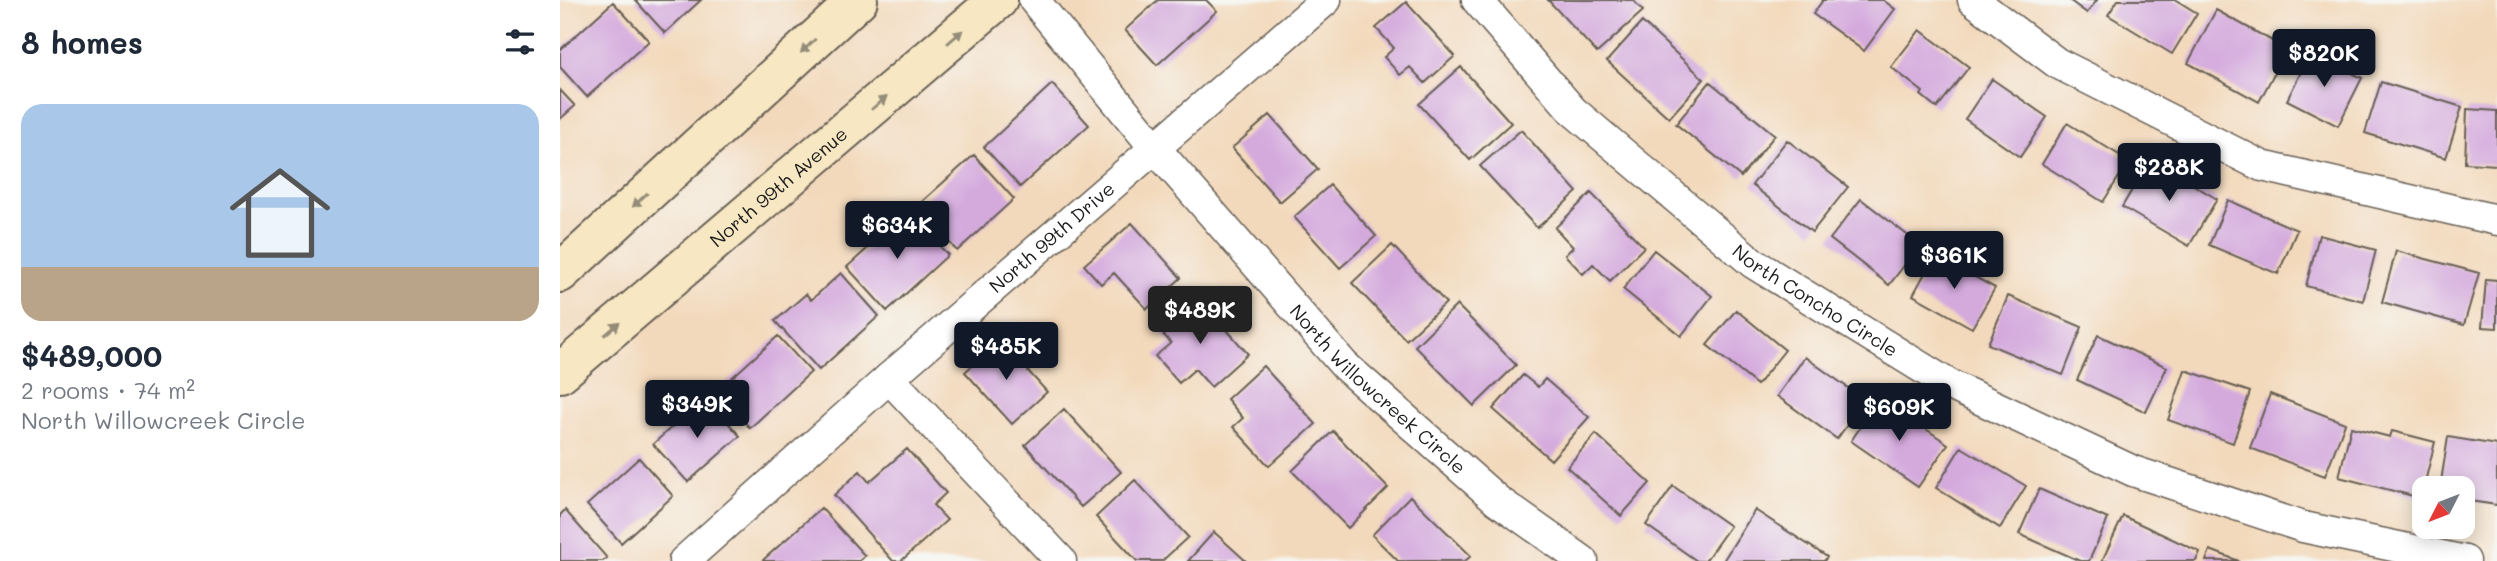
<!DOCTYPE html>
<html lang="en">
<head>
<meta charset="utf-8">
<style>
	:root { --surface:#fff; --page:#f6f6f7; --text:#1f2937; --muted:#747a83; --line:#e0e1e3; --accent:#111827 }
	body { margin:0; font-family:Mali,sans-serif; background:var(--page); color:var(--text); height:100vh; display:flex; flex-direction:column; font-size:26px; white-space:nowrap }
	* { box-sizing:border-box; margin:0 }
	p { font-size:23px; color:var(--muted) }
	.icon { flex:none; width:38px; height:38px; fill:none; stroke:currentColor; stroke-width:2; stroke-linecap:round; stroke-linejoin:round }
	.map { position:relative; flex:1; overflow:hidden }
	.side { display:flex; flex-direction:column; background:var(--surface); width:560px }
	.side>* { flex:none }
	.needle { width:46px; rotate:228deg }
	.tools { position:absolute; left:1852px; top:476px; display:grid; gap:14px }
	.tools a { display:grid; place-items:center; width:63px; height:63px; border-radius:14px; background:var(--surface); box-shadow:0 4px 18px #0003; font-size:35px }
	.price { position:absolute; translate:-50% -60px; padding:0 16px; border-radius:7px; background:var(--accent); color:#fff; font-size:23px; line-height:46px; filter:drop-shadow(0 2px 4px #0008) }
	.price::after { content:''; position:absolute; left:50%; top:42px; width:21px; height:16px; margin-left:-10px; background:inherit; clip-path:polygon(0 0,100% 0,50% 100%) }
	.price.selected { background:#222; color:#fff }
	ul { padding:0; list-style:none }
	li { display:grid; align-content:center; gap:14px; height:371px; padding:0 21px }
	li+li { border-top:2px solid var(--line) }
	li span { display:grid; place-items:center; height:217px; border-radius:21px; color:#555 }
	li>.icon { margin-inline-start:auto }
	span .icon { width:126px; height:126px; fill:#fffc; stroke-width:1 }
	li b { font-size:30px }
	h2 { display:flex; justify-content:space-between; align-items:center; height:84px; padding:0 21px; font-size:30px }
	main { display:flex; flex:1; min-height:0 }
	.map>svg:first-child { display:block }
</style>
</head>
<body>
<main>
<section class="side">
<h2>8 homes<svg class="icon" aria-label="filters" viewBox="0 0 24 24"><path d="M4 7h16M4 17h16"/><circle cx="9" cy="7" r="2"/><circle cx="15" cy="17" r="2"/></svg></h2>
<ul>
<li><span style="background:linear-gradient(#a9c7e8 75%,#b9a48a 0)"><svg class="icon" aria-label="home" viewBox="0 0 24 24"><path d="M3 11l9-7 9 7M6 9v11h12V9"/></svg></span><div><b>$489,000</b><p>2 rooms · 74 m²</p><p>North Willowcreek Circle</p></div></li>
</ul>
</section>
<div class="map">
<svg width="1937" height="561" viewBox="0 0 1937 561">
	<rect width="100%" height="100%" fill="#f6f6f2"/>
	<filter id="ink" filterUnits="userSpaceOnUse"><feTurbulence type="fractalNoise" baseFrequency=".0143" numOctaves="2"/><feDisplacementMap in="SourceGraphic" scale="14" xChannelSelector="R" yChannelSelector="G"/><feConvolveMatrix kernelMatrix="1 2 1 2 8 2 1 2 1" color-interpolation-filters="sRGB"/></filter>
	<filter id="wash" filterUnits="userSpaceOnUse"><feTurbulence type="fractalNoise" baseFrequency=".00686" numOctaves="4" result="noise"/><feDisplacementMap in="SourceGraphic" scale="28" xChannelSelector="R" yChannelSelector="G"/><feGaussianBlur stdDeviation="1.57" result="paint"/><feColorMatrix in="noise" values="0 0 0 0 0 0 0 0 0 0 0 0 0 0 0 0 0 1.4 0 .05"/><feComposite in="paint" operator="in"/></filter>
	<g filter="url(#wash)">
		<rect width="100%" height="100%" fill="#f3d9bb"/>
		<g id="blocks">
			<path fill="#d4aadd" d="M 75,0 L 141,0 L 105,33 Z
				M 598,0 L 646,0 L 657,11 L 597,65 L 565,30 Z
				M 988,0 L 1073,0 L 1083,11 L 1037,53 Z
				M 1263,0 L 1323,0 L 1335,9 L 1304,51 L 1253,14 Z
				M 1509,0 L 1537,0 L 1527,13 Z
				M 1558,0 L 1616,0 L 1637,13 L 1612,54 L 1548,15 Z
				M 53,2 L 89,41 L 27,97 L 0,67 L 0,50 Z
				M 846,2 L 895,56 L 865,83 L 850,67 L 840,75 L 824,57 L 834,48 L 816,28 Z
				M 1656,10 L 1727,49 L 1699,102 L 1628,63 Z
				M 1082,22 L 1144,79 L 1109,118 L 1047,61 Z
				M 1360,30 L 1409,67 L 1377,108 L 1361,95 L 1363,92 L 1331,67 Z
				M 1751,52 L 1802,78 L 1778,126 L 1727,100 Z
				M 901,67 L 951,123 L 910,160 L 859,104 Z
				M 1432,79 L 1487,117 L 1460,157 L 1405,119 Z
				M 1150,82 L 1215,135 L 1181,177 L 1116,124 Z
				M 1821,82 L 1902,107 L 1886,158 L 1805,133 Z
				M 492,84 L 529,125 L 460,187 L 424,147 Z
				M 0,90 L 15,106 L 0,119 Z
				M 1907,109 L 1937,111 L 1937,165 L 1905,163 Z
				M 710,115 L 758,169 L 720,202 L 672,148 Z
				M 1507,123 L 1569,161 L 1543,202 L 1482,164 Z
				M 961,130 L 1017,192 L 977,228 L 920,166 Z
				M 1227,140 L 1288,187 L 1252,232 L 1192,185 Z
				M 414,155 L 454,199 L 397,251 L 357,206 Z
				M 1590,159 L 1657,199 L 1629,246 L 1562,207 Z
				M 770,185 L 816,236 L 780,268 L 734,217 Z
				M 1031,193 L 1084,247 L 1050,281 L 1033,264 L 1023,274 L 1005,255 L 1013,247 L 995,228 Z
				M 1301,199 L 1360,245 L 1329,285 L 1270,239 Z
				M 1668,200 L 1737,230 L 1718,274 L 1649,245 Z
				M 348,212 L 388,255 L 327,311 L 287,267 Z
				M 572,223 L 621,278 L 587,309 L 554,273 L 541,284 L 524,265 Z
				M 1759,235 L 1816,250 L 1803,301 L 1746,286 Z
				M 832,245 L 886,303 L 846,340 L 792,283 Z
				M 1094,250 L 1152,296 L 1121,336 L 1063,289 Z
				M 1836,251 L 1919,273 L 1904,325 L 1822,302 Z
				M 1375,255 L 1435,288 L 1412,328 L 1353,295 Z
				M 281,273 L 319,316 L 259,370 L 215,321 L 246,294 L 251,300 Z
				M 1926,279 L 1937,280 L 1937,328 L 1922,327 Z
				M 1448,296 L 1522,327 L 1503,375 L 1428,344 Z
				M 639,298 L 688,354 L 651,387 L 635,369 L 619,383 L 595,356 L 611,343 L 601,332 Z
				M 897,305 L 956,365 L 914,406 L 855,346 Z
				M 1176,310 L 1225,350 L 1197,385 L 1147,345 Z
				M 1538,335 L 1607,367 L 1586,412 L 1517,380 Z
				M 218,336 L 251,372 L 190,428 L 157,391 Z
				M 440,340 L 487,392 L 452,424 L 405,372 Z
				M 1245,357 L 1305,400 L 1277,439 L 1217,396 Z
				M 703,366 L 756,424 L 709,466 L 673,427 L 683,418 L 667,399 Z
				M 1625,370 L 1690,392 L 1673,443 L 1608,420 Z
				M 963,375 L 978,387 L 985,379 L 1029,417 L 991,460 L 933,409 Z
				M 1710,394 L 1785,423 L 1765,476 L 1690,448 Z
				M 145,397 L 180,436 L 128,482 L 93,444 Z
				M 1320,398 L 1388,444 L 1358,487 L 1291,441 Z
				M 504,409 L 561,472 L 521,507 L 465,445 Z
				M 1791,427 L 1830,437 L 1832,431 L 1875,442 L 1861,498 L 1779,477 Z
				M 773,431 L 828,488 L 788,528 L 732,471 Z
				M 1036,434 L 1090,483 L 1061,516 L 1007,467 Z
				M 1888,437 L 1937,445 L 1937,505 L 1902,500 L 1902,488 L 1880,488 Z
				M 1401,447 L 1466,486 L 1440,528 L 1376,488 Z
				M 347,449 L 386,493 L 373,505 L 387,520 L 341,561 L 333,561 L 274,495 L 300,471 L 309,482 Z
				M 79,458 L 113,496 L 61,543 L 27,505 Z
				M 575,480 L 628,537 L 602,561 L 577,561 L 536,517 Z
				M 1113,486 L 1170,526 L 1145,561 L 1137,561 L 1086,525 Z
				M 1479,489 L 1548,519 L 1529,561 L 1520,561 L 1459,534 Z
				M 850,496 L 911,556 L 905,561 L 838,561 L 812,535 Z
				M 261,508 L 305,556 L 299,561 L 202,561 Z
				M 5,510 L 47,558 L 43,561 L 0,561 L 0,515 Z
				M 1195,510 L 1267,557 L 1264,561 L 1163,561 Z
				M 1563,516 L 1640,552 L 1636,561 L 1542,561 Z
				M 654,532 L 686,561 L 628,561 Z
				M 1650,550 L 1679,561 L 1646,561 Z"/>
		</g>
	</g>
	<g filter="url(#ink)">
		<use href="#blocks" fill-opacity="0" stroke="#675e54" stroke-width="2"/>
		<g fill="none" stroke-linecap="round" stroke-linejoin="round">
			<defs>
				<g id="street">
					<path id="s1" d="M 474,0 L 594,147 L 785,366 L 937,500 L 1023,561"/>
					<path id="s2" d="M 917,0 L 1013,111 L 1193,263 L 1388,384 L 1573,471 L 1743,527 L 1905,561"/>
					<path d="M 1413,0 L 1497,63 L 1702,166 L 1937,220"/>
					<path d="M 329,378 L 501,561"/>
					<path id="s3" d="M 124,561 L 329,378 L 766,0"/>
				</g>
				<g id="secondary">
					<path d="M 0,273 L 298,0"/>
					<path id="s4" d="M 0,373 L 438,0"/>
				</g>
			</defs>
			<use href="#street" stroke="#675e54" stroke-width="33"/>
			<use href="#secondary" stroke="#675e54" stroke-width="42"/>
			<use href="#street" stroke="#fff" stroke-width="30"/>
			<use href="#secondary" stroke="#f7e8c3" stroke-width="38"/>
		</g>
		<defs><path id="oneway-solid" d="M-6-.8H1V-3.2L6.5 0L1 3.2V.8H-6Z" transform="scale(1.75)"/></defs>
		<g fill="#948c78">
			<use href="#oneway-solid" transform="translate(395 37) rotate(-41)"/>
			<use href="#oneway-solid" transform="translate(248 46) rotate(137)"/>
			<use href="#oneway-solid" transform="translate(319 103) rotate(-40)"/>
			<use href="#oneway-solid" transform="translate(80 200) rotate(137)"/>
			<use href="#oneway-solid" transform="translate(52 329) rotate(-40)"/>
		</g>
	</g>
	<g text-anchor="middle" stroke-width="5" stroke-linejoin="round" paint-order="stroke">
		<g font-size="19" fill="#1c1c1c" stroke="#f6f6f2">
			<text dy="7" stroke="none"><textPath href="#s4" startOffset="287">North 99th Avenue</textPath></text>
			<text dy="7" stroke="none"><textPath href="#s3" startOffset="490">North 99th Drive</textPath></text>
			<text dy="7" stroke="none"><textPath href="#s2" startOffset="455">North Concho Circle</textPath></text>
			<text dy="7" stroke="none"><textPath href="#s1" startOffset="520">North Willowcreek Circle</textPath></text>
		</g>
	</g>
</svg>
<div class="tools">
<a><svg class="needle" viewBox="-14 -14 28 28"><path d="M0-13l5 13h-10z" fill="#e53935"/><path d="M0 13l5-13h-10z" fill="#747a83"/></svg></a>
</div>
<b class="price" style="left:1764px;top:89px">$820K</b>
<b class="price" style="left:1609px;top:203px">$288K</b>
<b class="price" style="left:337px;top:261px">$634K</b>
<b class="price" style="left:1394px;top:291px">$361K</b>
<b class="price selected" style="left:640px;top:346px">$489K</b>
<b class="price" style="left:446px;top:382px">$485K</b>
<b class="price" style="left:137px;top:440px">$349K</b>
<b class="price" style="left:1339px;top:443px">$609K</b>
</div>
</main>
</body>
</html>
